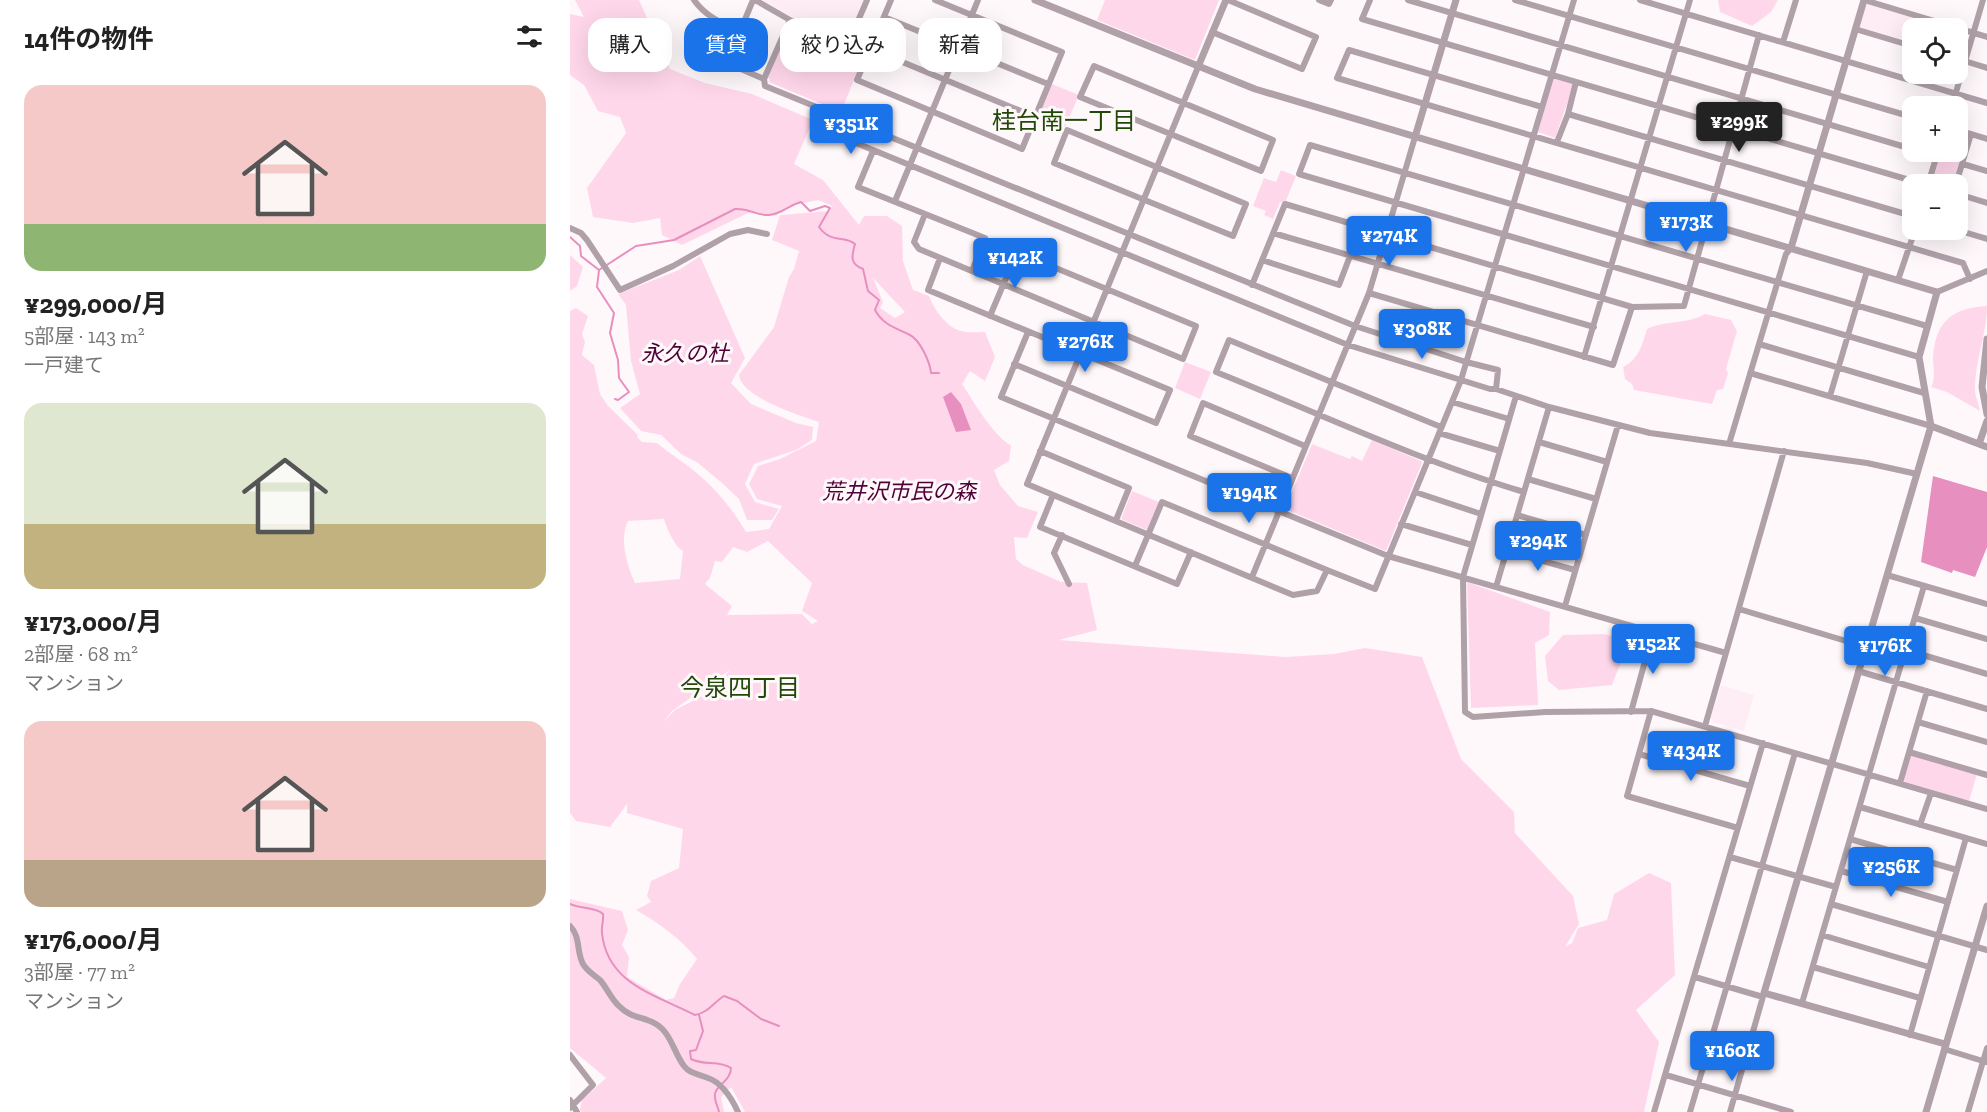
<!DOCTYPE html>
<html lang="ja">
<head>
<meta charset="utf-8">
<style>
	:root { --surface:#fff; --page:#f6f6f6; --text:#222; --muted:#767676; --accent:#1a73e8 }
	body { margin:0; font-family:"Zilla Slab","Noto Sans JP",serif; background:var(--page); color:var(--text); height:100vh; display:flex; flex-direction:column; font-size:22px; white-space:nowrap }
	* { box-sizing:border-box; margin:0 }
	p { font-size:20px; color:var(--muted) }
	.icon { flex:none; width:33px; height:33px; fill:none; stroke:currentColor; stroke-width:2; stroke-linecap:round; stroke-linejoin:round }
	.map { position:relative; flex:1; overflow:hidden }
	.sheet { display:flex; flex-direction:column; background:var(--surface); width:570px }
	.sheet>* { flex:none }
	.banner { position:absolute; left:18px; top:18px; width:570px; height:54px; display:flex; gap:12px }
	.tools { position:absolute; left:1332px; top:18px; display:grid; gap:12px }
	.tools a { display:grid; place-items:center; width:66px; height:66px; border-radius:12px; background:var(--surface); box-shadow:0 6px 24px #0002; font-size:30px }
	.price { position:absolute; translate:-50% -51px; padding:0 14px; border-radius:6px; background:var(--accent); color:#fff; font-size:20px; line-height:39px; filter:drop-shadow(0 2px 3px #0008) }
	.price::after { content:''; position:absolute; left:50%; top:36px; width:18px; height:14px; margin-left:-9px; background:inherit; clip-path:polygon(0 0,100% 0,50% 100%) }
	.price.on { background:#222; color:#fff }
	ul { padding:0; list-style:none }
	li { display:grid; align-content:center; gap:12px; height:318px; padding:0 24px }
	li span { display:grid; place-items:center; height:186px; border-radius:18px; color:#555 }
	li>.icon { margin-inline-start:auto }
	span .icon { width:108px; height:108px; fill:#fffc; stroke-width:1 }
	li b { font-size:26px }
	h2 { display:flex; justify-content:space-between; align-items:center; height:72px; padding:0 24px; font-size:26px }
	.pill { padding:0 21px; border-radius:18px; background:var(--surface); box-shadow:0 6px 24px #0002; font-size:21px; line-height:54px }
	.pill.on { background:var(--accent); color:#fff }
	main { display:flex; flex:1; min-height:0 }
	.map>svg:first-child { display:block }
</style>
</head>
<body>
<main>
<section class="sheet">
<h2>14件の物件<svg class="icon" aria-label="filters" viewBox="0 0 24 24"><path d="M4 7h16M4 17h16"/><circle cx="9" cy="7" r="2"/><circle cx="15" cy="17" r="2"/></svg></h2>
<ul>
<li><span style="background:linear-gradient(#f6c9c9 75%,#8fb573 0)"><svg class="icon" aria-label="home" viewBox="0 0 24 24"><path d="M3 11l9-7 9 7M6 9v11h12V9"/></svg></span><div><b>¥299,000/月</b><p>5部屋 · 143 m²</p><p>一戸建て</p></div></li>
<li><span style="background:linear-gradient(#dfe7d0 65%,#c2b280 0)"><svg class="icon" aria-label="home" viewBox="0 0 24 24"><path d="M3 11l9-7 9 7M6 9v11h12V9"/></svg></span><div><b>¥173,000/月</b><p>2部屋 · 68 m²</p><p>マンション</p></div></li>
<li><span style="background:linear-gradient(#f6c9c9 75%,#b9a48a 0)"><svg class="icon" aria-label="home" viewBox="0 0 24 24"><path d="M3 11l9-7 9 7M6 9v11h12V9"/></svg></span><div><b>¥176,000/月</b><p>3部屋 · 77 m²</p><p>マンション</p></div></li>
</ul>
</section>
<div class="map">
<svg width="1417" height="1112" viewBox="0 0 1417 1112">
	<rect width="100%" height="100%" fill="#fff8fb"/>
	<path fill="#ffedf6" d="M 192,0 L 293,0 L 278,37 L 275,39 L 222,17 Z
		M 1296,3 L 1348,17 L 1345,28 L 1342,28 L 1340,44 L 1288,28 Z
		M 1151,685 L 1184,695 L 1174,731 L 1143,722 L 1141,718 Z"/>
	<path fill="#ffd7eb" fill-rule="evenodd" d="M 5,0 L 69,0 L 100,69 L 135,83 L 182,94 L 243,120 L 224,164 L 253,180 L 289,225 L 294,216 L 317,216 L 332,226 L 333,261 L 343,290 L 359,296 C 364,309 376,327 391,331 C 399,333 408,332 415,332 L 425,357 L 415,381 L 400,371 L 392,384 C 406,405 420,431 441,446 L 439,461 L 424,470 L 430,485 L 448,506 L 468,512 L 457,538 L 444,537 L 446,559 L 453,565 L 491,582 L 517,583 L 527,630 L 489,640 L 715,657 L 764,654 L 795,648 L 852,657 L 891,759 L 944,812 L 945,833 L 1003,896 L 1009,924 L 995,947 L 1002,943 L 1008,928 L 1037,920 L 1044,894 L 1079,873 L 1101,883 L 1105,975 L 1066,1010 L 1089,1042 L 1074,1112 L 175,1112 L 161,1087 L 151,1097 L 154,1112 L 11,1112 L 10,1109 L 12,1100 L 36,1078 L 0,1048 L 0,899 L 52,911 L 58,930 L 52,945 L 59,957 L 57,977 L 96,1000 L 104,998 L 110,984 L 127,959 C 110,938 90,924 66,910 L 81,902 L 77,896 L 81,881 L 109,868 L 113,829 L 57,813 L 57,804 L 40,827 L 6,821 L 0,813 L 0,311 L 6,308 L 18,316 L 12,334 L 15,342 L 12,355 L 24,365 L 30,394 L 38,406 L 68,435 L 67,437 L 72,442 L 87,443 C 100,454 115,463 128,474 C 148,491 163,510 176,532 L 199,529 L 212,506 L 187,499 L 179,484 L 188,466 L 210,459 L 246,441 L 249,422 C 229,415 171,397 169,375 L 204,327 L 219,277 L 224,269 L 229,251 L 202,240 L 210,215 L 260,211 L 262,206 L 248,200 L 219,206 L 206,216 L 178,213 L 112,245 L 92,235 L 90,218 L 63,223 L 23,217 L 17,188 L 56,133 L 50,117 L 28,111 L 14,85 L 0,75 L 0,14 L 14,17 ZM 303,278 L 335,312 L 325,318 L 310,308 L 313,302 ZM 94,519 C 96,527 105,547 113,551 L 110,579 L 65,583 C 57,566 49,539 58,521 ZM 198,541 L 242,583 L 232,611 L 248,621 L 240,625 L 241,623 L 232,614 L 157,615 L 162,606 L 135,584 L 140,578 L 145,561 L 152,562 L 163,547 L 177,552 ZM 160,670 L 142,691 L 105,710 L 93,722 L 102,711 Z
		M 535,0 L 649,0 L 625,60 L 527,20 Z
		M 1148,0 L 1208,0 L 1201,12 L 1182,26 L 1150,12 Z
		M 223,24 L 295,53 L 271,112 L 199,82 L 200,79 L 198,78 L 220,25 Z
		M 983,78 L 1004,84 L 985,138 L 968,132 Z
		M 482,84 L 509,95 L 495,127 L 468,116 Z
		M 1388,134 L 1396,136 L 1384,184 L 1361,184 L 1372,152 L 1388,152 Z
		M 711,170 L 726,176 L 715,203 L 710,202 L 703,219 L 694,215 L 696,211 L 683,206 L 694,178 L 706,182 Z
		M 418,241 L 443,252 L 432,280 L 407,270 Z
		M 0,255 L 13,267 L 7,286 L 0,291 Z
		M 130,256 L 175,358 L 161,383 L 181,404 L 226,423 L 243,427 L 242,440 L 226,450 L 184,464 L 175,484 L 185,502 L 209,509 L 202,520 L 177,520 L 169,499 L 152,483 L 128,463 L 111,454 L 91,435 L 71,431 L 50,408 L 70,394 L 61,361 L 56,305 L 48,294 L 109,270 Z
		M 1417,306 C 1417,335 1404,363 1405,392 C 1406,398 1409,405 1410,411 L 1377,392 L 1361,387 C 1366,378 1363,369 1363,359 C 1365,322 1381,308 1417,306 Z
		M 1135,314 L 1161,320 L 1167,331 L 1156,369 L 1158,373 L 1153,389 L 1147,390 L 1142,404 L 1064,390 L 1062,384 L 1055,379 L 1053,367 C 1069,359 1072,345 1077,329 C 1095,320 1115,325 1135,314 Z
		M 615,362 L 641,372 L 630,399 L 605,388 Z
		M 802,440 L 851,461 L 852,463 L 816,551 L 715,509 L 742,444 L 780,459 L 782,456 L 792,461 Z
		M 562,491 L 589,502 L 577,530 L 551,519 Z
		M 897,582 L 980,612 L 979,635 L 965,643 L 968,705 L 901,708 Z
		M 1034,634 L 1059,642 L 1042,685 L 989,690 L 978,681 L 975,656 L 993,635 Z
		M 1340,754 L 1407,774 L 1399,801 L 1332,781 Z"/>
	<path fill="#e78fbf" d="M 381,392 L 391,404 L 401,430 L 386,432 L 373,397 Z
		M 1363,476 L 1417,492 L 1417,547 L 1405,577 L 1383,570 L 1382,573 L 1351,562 Z"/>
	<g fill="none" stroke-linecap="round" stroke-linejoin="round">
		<path stroke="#e78fbf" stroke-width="2" d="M 0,237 L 10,246 L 11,256 L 29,270
			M 45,399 L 48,400 L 59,392 L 49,378 L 48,360 L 40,333 L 44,313 L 27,287 L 29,270 L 66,246 L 104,240 L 165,209 C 179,208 187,216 199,215 C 212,214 221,204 231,202 L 240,211 L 255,206 L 260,208 L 249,227 C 261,244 275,235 285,244 C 282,255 279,264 293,269 L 298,291 L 309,300 L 305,310 C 313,325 326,328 340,335 C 350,340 360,362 361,373 L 369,373
			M 0,904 C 10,909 26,907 33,914 C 34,921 31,926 32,933 C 37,984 86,995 125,1015 C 138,1013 144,1002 154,996 L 167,1001 L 191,1019 L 209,1026
			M 129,1015 L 133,1031 L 126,1050 L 120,1051 L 121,1059 C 134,1066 149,1060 161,1068 C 161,1082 143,1086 145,1097 C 145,1102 148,1107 149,1112"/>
		<path stroke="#b0a1a9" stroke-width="6" d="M 124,0 C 136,17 152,23 170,31
			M 183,0 L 157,63 L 194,79
			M 185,0 L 220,20 L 278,44 L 297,0
			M 321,0 L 287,80 L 452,149 L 492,52 L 365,0
			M 749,0 L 759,4 L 761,0
			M 800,0 L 792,19 L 1353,184
			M 838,0 L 1342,149
			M 945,0 L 1342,117
			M 1070,0 L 1417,103
			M 1294,0 L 1417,37
			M 314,17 L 478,84
			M 220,20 L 194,79 L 195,86 L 785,326 L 896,362 L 928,370 L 926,389
			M 1285,29 L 1342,46
			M 642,32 L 732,69 L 746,37 L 658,0
			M 1213,42 L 1226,0
			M 301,49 L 465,117
			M 1388,59 L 1417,68
			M 524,66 L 703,140 L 691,171 L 510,97 Z
			M 628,67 L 457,484 L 723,595 L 747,591 L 757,570 L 805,589 L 891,380 L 1004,0
			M 1006,82 L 998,114 L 1342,216
			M 1382,106 L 1413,0
			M 972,107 L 779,50 L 767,78 L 1393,263 L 1400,279
			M 272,117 L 266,133 L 269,136 L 778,345 L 920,389 L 926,389 L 979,407 L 1080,433 L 1297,463 L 1347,474
			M 497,130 L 676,204 L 663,236 L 484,163 Z
			M 1388,130 L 1417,139
			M 987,142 L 998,114
			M 303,151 L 288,187 L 415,238 L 402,271
			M 1350,152 L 1367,157
			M 1393,164 L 1417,171
			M 1358,184 L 1368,152
			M 1386,184 L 1401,134
			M 1388,194 L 1417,203
			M 325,201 L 408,0
			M 355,214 L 344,242 L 349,249 L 613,359 L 625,329 L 626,326 L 447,252 L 420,316
			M 0,228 L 11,233 L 17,240 L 50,290 L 103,266 L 160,234 L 178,230 L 197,234
			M 1387,230 L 1417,239
			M 703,233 L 1024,327
			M 370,258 L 358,290 L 600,390 L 586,423 L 444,364
			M 692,260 L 769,285 L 780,256
			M 1328,280 L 1345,230
			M 682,285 L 715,204 L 1062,307
			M 1367,292 L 1417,271
			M 799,293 L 1043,365 L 1062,307 L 1114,306 L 1189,35
			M 458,332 L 431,397 L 818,556 L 1156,653
			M 1189,344 L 1354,393
			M 1014,357 L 1120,0
			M 1349,357 L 729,174 L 740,145 L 1357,326
			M 1180,373 L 1361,426
			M 946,396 L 893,577 L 895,712 L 903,717 L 975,712 L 1081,711 L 1417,809
			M 1260,396 L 1297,271
			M 882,402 L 939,419
			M 871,427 L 659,340 L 646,372 C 748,413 849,461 954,492
			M 869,433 L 930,451
			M 969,442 L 1037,462
			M 1159,444 L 1216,254 L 1221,248
			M 470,451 L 559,488 L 546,520
			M 722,478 L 620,436 L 633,403 L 735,446
			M 958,479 L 1026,499
			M 845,492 L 911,514
			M 483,495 L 470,527 L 607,584 L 621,552
			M 947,515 L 1016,535
			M 831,524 L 902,545
			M 492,535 L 484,553 L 499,584
			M 937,551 L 1005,570
			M 565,566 L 592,502 L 757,570
			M 1317,575 L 1417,604
			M 682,577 L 799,293 L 845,137
			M 926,587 L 979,407
			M 995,606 L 1048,425
			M 1169,609 L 1296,647
			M 1345,618 L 1417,639
			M 1336,650 L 1417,674
			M 1288,671 L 1417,709
			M 1081,711 L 1057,796 L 1168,828
			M 1061,712 L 1083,632
			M 1348,722 L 1417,742
			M 1135,726 L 1214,451
			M 1339,752 L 1417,775
			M 1069,754 L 1180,786
			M 1330,783 L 1357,691
			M 1290,807 L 1417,844
			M 1350,825 L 1361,793
			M 1280,839 L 1387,870
			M 1160,857 L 1266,887
			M 1271,871 L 1378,902
			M 1261,904 L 1417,950
			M 0,926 C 11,937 6,951 13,964 C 17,971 24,975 30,980 C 37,988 41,999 49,1006 C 60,1018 75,1017 86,1024 C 101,1033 104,1053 114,1066 C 120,1074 129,1074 138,1078 C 153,1083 162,1099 168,1112
			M 1252,935 L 1359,967
			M 1243,967 L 1350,998
			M 1125,977 L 1193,997
			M 1232,1003 L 1354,586
			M 1340,1035 L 1396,838
			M 1374,1049 L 1416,1062
			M 0,1055 L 23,1085 L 0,1108
			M 1096,1075 L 1221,1112
			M 0,1100 L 7,1112
			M 1084,1112 L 1193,743
			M 1120,1112 L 1225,753
			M 1160,1112 L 1194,993
			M 1398,1112 L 1417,1048"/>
		<path stroke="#b0a1a9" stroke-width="7" d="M 465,0 L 685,89 L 1367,292 L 1349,357 L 1361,426 L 1194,993 L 1375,1044
			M 628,67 L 656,0
			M 845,137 L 886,0
			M 1221,248 L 1294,0
			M 1417,339 L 1412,387 L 1417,414
			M 1361,426 L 1417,447
			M 1409,444 L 1417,421
			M 1356,1112 L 1417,906"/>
	</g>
	<g text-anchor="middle" stroke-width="6" stroke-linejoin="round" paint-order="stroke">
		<g font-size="22" font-style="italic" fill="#510137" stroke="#fff8fb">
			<text x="115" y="361">永久の杜</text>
			<text x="329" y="499">荒井沢市民の森</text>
		</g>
		<g font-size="24" fill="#224808" stroke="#fff8fb">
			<text x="494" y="129">桂台南一丁目</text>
			<text x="170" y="696">今泉四丁目</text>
		</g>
	</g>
</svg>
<div class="tools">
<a><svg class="icon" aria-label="locate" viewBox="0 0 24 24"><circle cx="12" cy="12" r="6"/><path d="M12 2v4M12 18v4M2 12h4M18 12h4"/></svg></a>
<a>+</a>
<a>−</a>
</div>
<b class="price on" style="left:1169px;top:153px">¥299K</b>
<b class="price" style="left:281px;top:155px">¥351K</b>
<b class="price" style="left:1116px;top:253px">¥173K</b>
<b class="price" style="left:819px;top:267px">¥274K</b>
<b class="price" style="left:445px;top:289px">¥142K</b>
<b class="price" style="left:852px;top:360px">¥308K</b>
<b class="price" style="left:515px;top:373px">¥276K</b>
<b class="price" style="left:679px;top:524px">¥194K</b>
<b class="price" style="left:968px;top:572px">¥294K</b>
<b class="price" style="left:1083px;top:675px">¥152K</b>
<b class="price" style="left:1315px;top:677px">¥176K</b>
<b class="price" style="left:1121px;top:782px">¥434K</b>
<b class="price" style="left:1321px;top:898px">¥256K</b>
<b class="price" style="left:1162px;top:1082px">¥160K</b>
<div class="banner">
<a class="pill">購入</a>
<a class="pill on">賃貸</a>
<a class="pill">絞り込み</a>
<a class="pill">新着</a>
</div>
</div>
</main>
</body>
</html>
